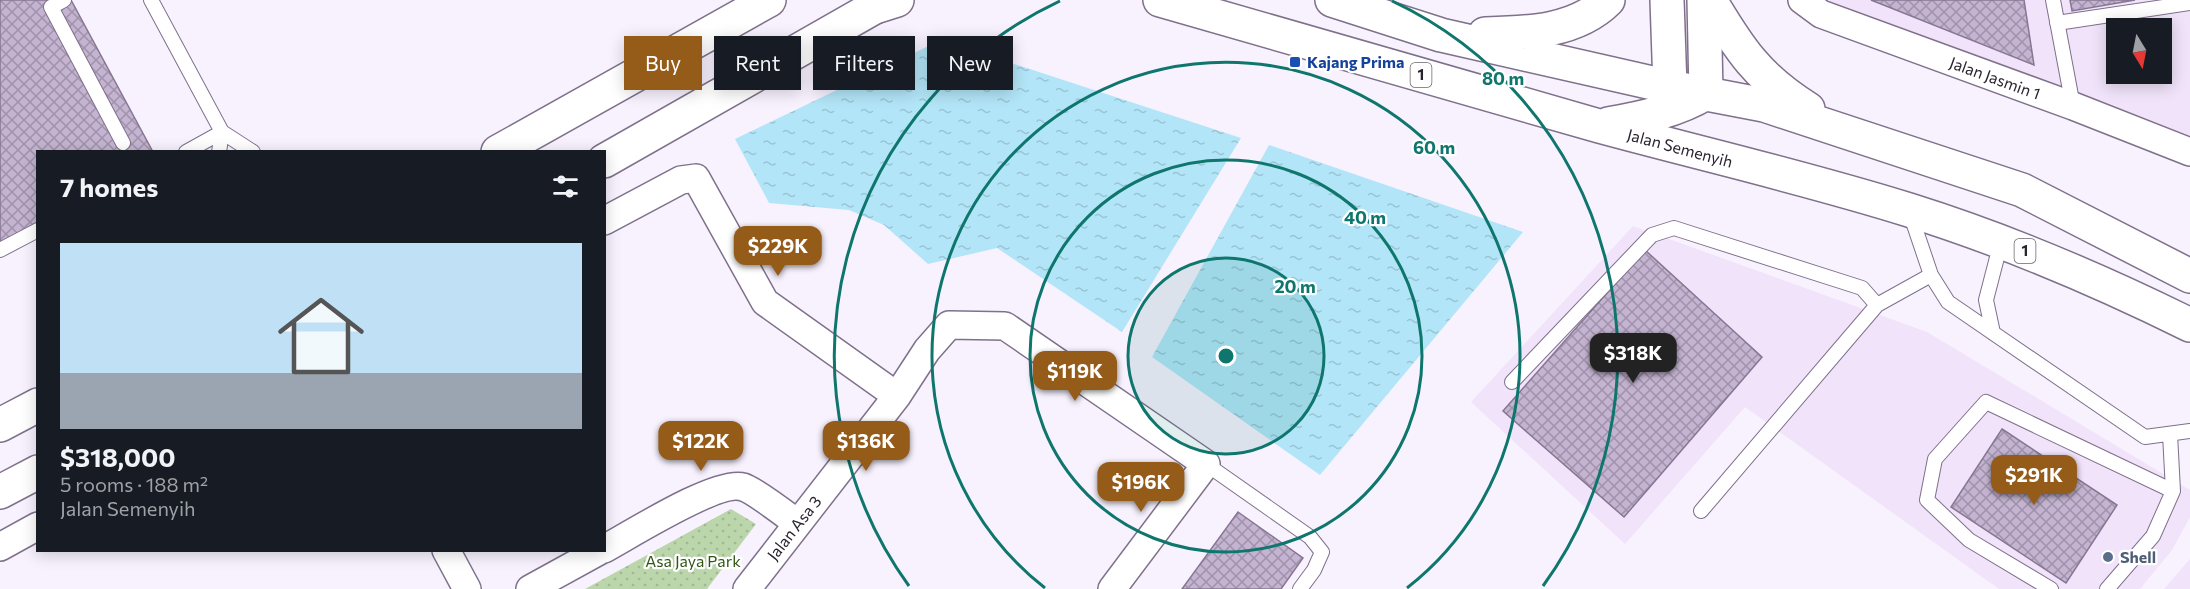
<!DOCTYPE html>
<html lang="en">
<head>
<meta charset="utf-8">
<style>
	:root { --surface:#171b24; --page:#20242c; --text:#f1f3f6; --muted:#9ea1a6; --line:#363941; --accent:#955b19 }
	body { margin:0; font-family:Commissioner,sans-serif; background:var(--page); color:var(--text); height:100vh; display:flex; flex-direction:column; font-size:22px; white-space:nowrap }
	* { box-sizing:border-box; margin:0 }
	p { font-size:20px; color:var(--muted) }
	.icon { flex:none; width:33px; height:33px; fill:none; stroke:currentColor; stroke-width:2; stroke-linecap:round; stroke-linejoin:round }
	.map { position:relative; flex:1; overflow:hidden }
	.drawer { position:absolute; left:36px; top:150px; width:570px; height:402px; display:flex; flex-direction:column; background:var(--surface); border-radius:0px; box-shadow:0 3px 15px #0003 }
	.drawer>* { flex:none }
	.banner { position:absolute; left:624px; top:36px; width:570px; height:54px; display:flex; gap:12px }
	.needle { width:39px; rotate:170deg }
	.buttons { position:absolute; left:2106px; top:18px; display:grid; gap:12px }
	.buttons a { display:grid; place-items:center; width:66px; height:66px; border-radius:0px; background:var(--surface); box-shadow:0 3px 15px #0003; font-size:30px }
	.price { position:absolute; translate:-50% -51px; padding:0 14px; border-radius:12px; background:var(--accent); color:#fff; font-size:20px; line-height:39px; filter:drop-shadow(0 2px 3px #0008) }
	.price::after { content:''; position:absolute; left:50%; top:36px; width:18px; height:14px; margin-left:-9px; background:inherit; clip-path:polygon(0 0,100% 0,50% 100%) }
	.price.current { background:#222; color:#fff }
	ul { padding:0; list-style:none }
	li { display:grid; align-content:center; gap:12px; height:318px; padding:0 24px }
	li+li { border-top:2px solid var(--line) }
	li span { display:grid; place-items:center; height:186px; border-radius:0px; color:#555 }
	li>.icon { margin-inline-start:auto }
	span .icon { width:108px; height:108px; fill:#fffc; stroke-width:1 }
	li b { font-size:26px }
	h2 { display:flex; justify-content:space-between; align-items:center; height:72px; padding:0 24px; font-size:26px }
	.pill { padding:0 21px; border-radius:0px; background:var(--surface); box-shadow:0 3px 15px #0003; font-size:21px; line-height:54px }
	.pill.current { background:var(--accent); color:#fff }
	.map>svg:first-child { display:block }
</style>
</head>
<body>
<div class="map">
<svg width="2190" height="589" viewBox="0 0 2190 589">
	<defs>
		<pattern id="park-dots" width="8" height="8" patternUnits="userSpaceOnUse" patternTransform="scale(1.5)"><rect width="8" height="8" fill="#bbd6ab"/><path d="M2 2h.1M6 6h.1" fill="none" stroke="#a1b893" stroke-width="1.8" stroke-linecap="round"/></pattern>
		<pattern id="water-ripples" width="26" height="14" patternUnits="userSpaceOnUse" patternTransform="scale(1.5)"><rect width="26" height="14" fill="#b2e5f7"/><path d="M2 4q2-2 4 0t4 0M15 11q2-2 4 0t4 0" fill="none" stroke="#99c4d4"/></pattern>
		<pattern id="building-cross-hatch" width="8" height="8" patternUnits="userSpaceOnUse" patternTransform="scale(1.5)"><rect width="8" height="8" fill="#c4b4d1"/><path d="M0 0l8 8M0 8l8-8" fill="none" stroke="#9f92aa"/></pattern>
	</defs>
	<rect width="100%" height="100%" fill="#f8f2fe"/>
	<path fill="#f0e3fa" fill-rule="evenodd" d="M 1824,0 L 2190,0 L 2190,140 ZM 2116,28 L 2162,28 L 2162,74 L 2116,74 Z
		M 1633,226 L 1927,332 L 2190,490 L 2190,517 L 2172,550 L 2140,589 L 1999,589 L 1745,407 L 1625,544 L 1471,402 Z
		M 2190,559 L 2190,589 L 2164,589 Z"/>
	<path fill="url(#park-dots)" d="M 731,509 L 756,524 L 707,589 L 585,589 Z"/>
	<path fill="url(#water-ripples)" d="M 941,40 L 1241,138 L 1122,332 L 997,248 L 928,264 L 884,225 L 849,210 L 769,203 L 735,139 Z
		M 1269,145 L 1523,232 L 1320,475 L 1152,357 Z"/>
	<path fill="url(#building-cross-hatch)" stroke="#867692" stroke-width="1.5" d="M 0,0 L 71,0 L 153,152 L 38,152 L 38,222 L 0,243 Z
		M 1871,0 L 2024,0 L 2034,65 Z
		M 2070,0 L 2135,0 L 2072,11 Z
		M 1645,250 L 1762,357 L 1624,517 L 1503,411 Z
		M 2002,429 L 2117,505 L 2066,583 L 1951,507 Z
		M 1238,512 L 1303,558 L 1281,589 L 1182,589 Z"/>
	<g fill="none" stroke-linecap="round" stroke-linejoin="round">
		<defs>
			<path id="lane" d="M 64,0 L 51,7 L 123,143
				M 151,0 L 222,132 L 253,152
				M 2053,0 L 2073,106
				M 2057,23 L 2190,3
				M 186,152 L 222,132
				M 219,152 L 222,132
				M 1910,213 L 1931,275 L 1948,302 L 2145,437 L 2190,431
				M 0,250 L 38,230
				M 1993,333 L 1986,300 L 2001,242
				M 1512,382 L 1652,235 L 1674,228 L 1862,288 L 1877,305
				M 1206,464 L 1310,537 L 1322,552 L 1314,570 L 1300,589
				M 1701,511 L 1877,305 L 1931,275
				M 2051,589 L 1969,540 L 1927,500 L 1935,459 L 1986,402 L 2173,491
				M 2107,589 L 2153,536 L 2173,491 L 2170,434"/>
			<path id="street" d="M 1802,0 L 1821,14 L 2073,106 L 2190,152
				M 604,221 L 681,180 L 696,178 L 765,302 L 897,396
				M 0,547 L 38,526
				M 604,549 C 630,535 718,479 743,487 C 754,490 786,515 797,523
				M 446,550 L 467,589
				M 530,589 L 601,550
				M 747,589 L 897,396 L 927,350 L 949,325 L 1005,326 L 1206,464 L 1112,589"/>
			<path id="secondary" d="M 1667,0 L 1670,87
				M 1704,0 L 1706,93
				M 498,152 L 769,0
				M 604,161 L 887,0
				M 0,425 L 38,405
				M 0,492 L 38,472"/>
			<path id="primary" d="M 1160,0 C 1306,42 1452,85 1599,126 C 1702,154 1807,178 1909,210 C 2005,240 2099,280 2190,325
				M 1332,0 L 1441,35 L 1670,87 L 1764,105 L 2022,190 L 2190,276
				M 1710,0 C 1739,49 1758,78 1808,109
				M 878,6 L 897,0
				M 1485,34 C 1527,33 1576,32 1608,0
				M 1608,124 C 1641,118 1677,111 1706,93"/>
		</defs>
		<use href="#lane" stroke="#7f708b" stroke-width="16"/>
		<use href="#street" stroke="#7f708b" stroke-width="30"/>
		<use href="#secondary" stroke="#7f708b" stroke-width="36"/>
		<use href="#primary" stroke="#7f708b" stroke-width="36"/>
		<use href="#lane" stroke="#fff" stroke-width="14"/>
		<use href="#street" stroke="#fff" stroke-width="27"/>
		<use href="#secondary" stroke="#fff" stroke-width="33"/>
		<use href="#primary" stroke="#fff" stroke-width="33"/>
	</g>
	<circle cx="1226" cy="356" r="98" fill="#0f766e" fill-opacity=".12"/>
	<g fill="none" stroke="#0f766e" stroke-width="3">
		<circle cx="1226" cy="356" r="98"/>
		<circle cx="1226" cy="356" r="196"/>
		<path d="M1045 588A294 294 0 1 1 1407 588"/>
		<path d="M909 586A392 392 0 0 1 1060 1M1392 1A392 392 0 0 1 1543 586"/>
	</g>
	<rect fill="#1a4fb4" stroke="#fff" stroke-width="2" x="1289" y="56" width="12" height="12" rx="3"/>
	<circle fill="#5c6f8a" stroke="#fff" stroke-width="2" cx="2108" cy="557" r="6"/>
	<g text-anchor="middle" stroke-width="4.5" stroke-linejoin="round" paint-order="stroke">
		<g fill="#fff" stroke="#6a666d" stroke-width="1.5">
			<rect x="1410.5" y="63" width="21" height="24" rx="4.5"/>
			<rect x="2014.5" y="239" width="21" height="24" rx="4.5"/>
		</g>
		<g font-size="15" font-weight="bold" fill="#2a242f">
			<text x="1421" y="80">1</text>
			<text x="2025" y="256">1</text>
		</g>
		<g font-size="16" font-weight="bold" fill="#164399" stroke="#fff" text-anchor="start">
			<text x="1307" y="68">Kajang Prima</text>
		</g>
		<g font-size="16" fill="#2a242f" stroke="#fff">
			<text transform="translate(1995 78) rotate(20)" y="6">Jalan Jasmin 1</text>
			<text transform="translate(1680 148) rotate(15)" y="6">Jalan Semenyih</text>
			<text transform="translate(794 528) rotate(-52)" y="6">Jalan Asa 3</text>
		</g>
		<g font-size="16" font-weight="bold" fill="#4e5e75" stroke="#fff" text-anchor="start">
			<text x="2120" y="563">Shell</text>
		</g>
		<g font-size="16" fill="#315514" stroke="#fff">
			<text x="693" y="567">Asa Jaya Park</text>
		</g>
	</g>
	<circle cx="1226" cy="356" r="9" fill="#0f766e" stroke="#fff" stroke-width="3"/>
	<g font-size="18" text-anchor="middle" font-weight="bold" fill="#0f766e" stroke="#fff" stroke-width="4.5" stroke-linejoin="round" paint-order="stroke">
		<text x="1503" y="85">80 m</text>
		<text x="1434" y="154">60 m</text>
		<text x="1365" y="224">40 m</text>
		<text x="1295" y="293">20 m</text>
	</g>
</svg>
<div class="buttons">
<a><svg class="needle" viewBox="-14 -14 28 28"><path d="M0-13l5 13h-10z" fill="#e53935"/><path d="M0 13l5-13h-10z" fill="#9ea1a6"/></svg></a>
</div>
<b class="price" style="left:778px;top:277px">$229K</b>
<b class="price current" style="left:1633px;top:384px">$318K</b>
<b class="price" style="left:1075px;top:402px">$119K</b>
<b class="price" style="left:701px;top:472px">$122K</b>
<b class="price" style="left:866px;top:472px">$136K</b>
<b class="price" style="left:2034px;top:506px">$291K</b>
<b class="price" style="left:1141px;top:513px">$196K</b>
<div class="banner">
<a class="pill current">Buy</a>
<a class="pill">Rent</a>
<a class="pill">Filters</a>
<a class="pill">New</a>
</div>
<section class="drawer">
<h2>7 homes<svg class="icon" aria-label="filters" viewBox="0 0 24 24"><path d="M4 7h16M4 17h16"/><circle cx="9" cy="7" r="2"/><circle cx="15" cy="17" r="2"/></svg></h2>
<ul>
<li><span style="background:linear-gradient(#bfe0f5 70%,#9aa5b1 0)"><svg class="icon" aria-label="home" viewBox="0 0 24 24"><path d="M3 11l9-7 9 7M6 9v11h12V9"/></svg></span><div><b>$318,000</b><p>5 rooms · 188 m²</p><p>Jalan Semenyih</p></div></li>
</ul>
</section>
</div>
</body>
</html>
